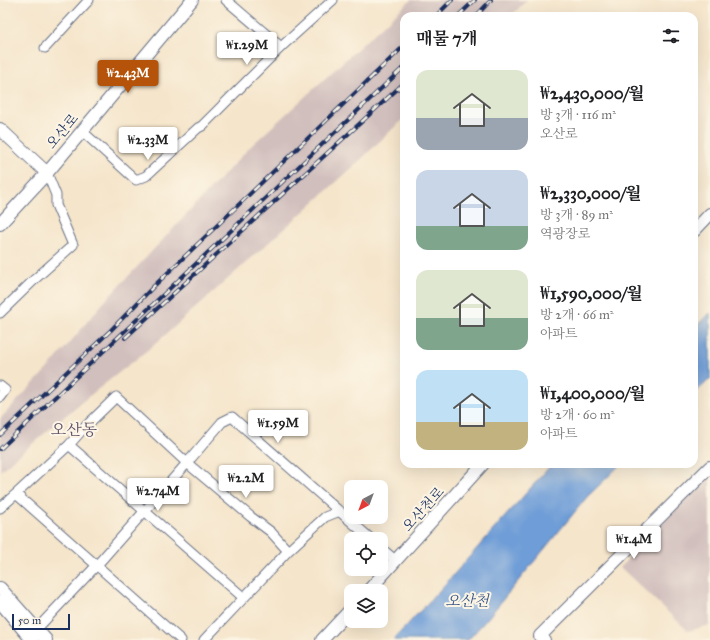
<!DOCTYPE html>
<html lang="ko">
<head>
<meta charset="utf-8">
<style>
	:root { --surface:#fff; --page:#f2f2f2; --text:#202124; --muted:#757577; --accent:#b45309 }
	body { margin:0; font-family:"IM FELL Great Primer","Noto Serif KR",serif; background:var(--page); color:var(--text); height:100vh; display:flex; flex-direction:column; font-size:15px; white-space:nowrap }
	* { box-sizing:border-box; margin:0 }
	p { font-size:13px; color:var(--muted) }
	.icon { flex:none; width:22px; height:22px; fill:none; stroke:currentColor; stroke-width:2; stroke-linecap:round; stroke-linejoin:round }
	.map { position:relative; flex:1; overflow:hidden }
	.drawer { position:absolute; left:400px; top:12px; width:298px; height:456px; display:flex; flex-direction:column; background:var(--surface); border-radius:12px; box-shadow:0 4px 16px #0002 }
	.drawer>* { flex:none }
	.needle { width:26px; rotate:221deg }
	.fabs { position:absolute; left:344px; top:480px; display:grid; gap:8px }
	.fabs a { display:grid; place-items:center; width:44px; height:44px; border-radius:8px; background:var(--surface); box-shadow:0 4px 16px #0002; font-size:20px }
	.scale { position:absolute; left:12px; bottom:10px; width:58px; box-sizing:border-box; padding-left:4px; border:2px solid #1b2f5e; border-top:0; font-size:11px; line-height:14px; white-space:nowrap; color:#1b2f5e; -webkit-text-stroke:3px #fcf5e5; paint-order:stroke }
	.price { position:absolute; translate:-50% -34px; padding:0 9px; border-radius:4px; background:#fff; color:#222; font-size:13px; line-height:26px; filter:drop-shadow(0 1px 2px #0008) }
	.price::after { content:''; position:absolute; left:50%; top:24px; width:12px; height:9px; margin-left:-6px; background:inherit; clip-path:polygon(0 0,100% 0,50% 100%) }
	.price.selected { background:var(--accent); color:#fff }
	ul { padding:0; list-style:none }
	li { display:flex; align-items:center; gap:12px; height:100px; padding:0 16px }
	li span { display:grid; place-items:center; flex:none; width:112px; height:80px; border-radius:12px; color:#555 }
	li>.icon { margin-inline-start:auto }
	span .icon { width:48px; height:48px; fill:#fffc; stroke-width:1 }
	li b { font-size:17px }
	h2 { display:flex; justify-content:space-between; align-items:center; height:48px; padding:0 16px; font-size:17px }
	.map>svg:first-child { display:block }
</style>
</head>
<body>
<div class="map">
<svg width="710" height="640" viewBox="0 0 710 640">
	<rect width="100%" height="100%" fill="#fcf5e5"/>
	<filter id="ink" filterUnits="userSpaceOnUse"><feTurbulence type="fractalNoise" baseFrequency=".025" numOctaves="2"/><feDisplacementMap in="SourceGraphic" scale="8" xChannelSelector="R" yChannelSelector="G"/><feConvolveMatrix kernelMatrix="1 2 1 2 8 2 1 2 1" color-interpolation-filters="sRGB"/></filter>
	<filter id="wash" filterUnits="userSpaceOnUse"><feTurbulence type="fractalNoise" baseFrequency=".012" numOctaves="4" result="noise"/><feDisplacementMap in="SourceGraphic" scale="16" xChannelSelector="R" yChannelSelector="G"/><feGaussianBlur stdDeviation="0.9" result="paint"/><feColorMatrix in="noise" values="0 0 0 0 0 0 0 0 0 0 0 0 0 0 0 0 0 1.4 0 .05"/><feComposite in="paint" operator="in"/></filter>
	<g filter="url(#wash)">
		<rect width="100%" height="100%" fill="#f5e5cb"/>
		<path fill="#d1bfbd" d="M 411,0 L 527,0 L 511,16 L 404,16 L 404,118 L 352,168 L 154,345 L 83,401 L 0,471 L 0,419 L 50,366 L 104,302 L 251,146 Z
			M 710,473 L 710,625 L 688,631 L 620,567 Z"/>
		<path fill="#6e9dd7" stroke="#44669a" d="M 710,313 L 710,379 L 694,394 L 694,328 Z
			M 552,464 L 621,464 L 587,497 L 487,619 L 468,640 L 393,640 L 439,591 Z"/>
	</g>
	<g filter="url(#ink)">
		<g fill="none" stroke-linecap="round" stroke-linejoin="round">
			<defs>
				<path id="street" d="M 226,0 L 281,47
					M 45,48 L 89,0
					M 82,131 L 136,180 L 146,176 L 198,128 L 202,126 L 281,47 L 333,0
					M 0,313 L 35,279 L 73,245 L 56,205 L 56,195 L 47,173
					M 0,386 L 5,390 L 0,397
					M 69,445 L 244,598
					M 0,508 L 16,494
					M 381,548 L 396,561
					M 288,551 L 271,532 L 251,517 L 187,463 L 222,422 L 232,417 L 371,539
					M 32,634 L 97,565 L 187,463 L 116,397 L 83,429 L 69,445 L 16,494 L 181,640
					M 204,640 L 288,551 L 325,517 L 340,511"/>
				<path id="secondary" d="M 0,129 L 47,173
					M 0,224 L 47,173 L 192,0
					M 694,231 L 710,214
					M 0,588 L 46,640
					M 368,591 L 483,464
					M 0,602 L 32,640
					M 322,640 L 351,609
					M 544,640 L 540,636 L 710,467"/>
			</defs>
			<use href="#street" stroke="#676f84" stroke-width="11"/>
			<use href="#secondary" stroke="#676f84" stroke-width="14"/>
			<use href="#street" stroke="#fff" stroke-width="9"/>
			<use href="#secondary" stroke="#fff" stroke-width="12"/>
			<defs>
				<path id="rail" d="M 436,16 L 452,0
					M 458,16 L 475,0
					M 476,16 L 491,0
					M 125,338 L 404,83
					M 0,435 L 111,330 L 154,286 L 404,46
					M 0,449 L 404,67"/>
			</defs>
			<use href="#rail" stroke="#1b2f5e" stroke-width="4"/>
			<use href="#rail" stroke="#fcf5e5" stroke-width="2.5" stroke-dasharray="8" stroke-linecap="butt"/>
		</g>
	</g>
	<g text-anchor="middle" stroke-width="4" stroke-linejoin="round" paint-order="stroke">
		<g font-size="14" fill="#1b2f5e" stroke="#fcf5e5">
			<text transform="translate(62 131) rotate(-50)" y="5">오산로</text>
			<text transform="translate(423 509) rotate(-48)" y="5">오산천로</text>
		</g>
		<g font-size="15" font-style="italic" fill="#385688" stroke="#fcf5e5">
			<text x="467" y="606">오산천</text>
		</g>
		<g font-size="16" fill="#61526b" stroke="#fcf5e5">
			<text x="74" y="435">오산동</text>
		</g>
	</g>
</svg>
<div class="fabs">
<a><svg class="needle" viewBox="-14 -14 28 28"><path d="M0-13l5 13h-10z" fill="#e53935"/><path d="M0 13l5-13h-10z" fill="#757577"/></svg></a>
<a><svg class="icon" aria-label="locate" viewBox="0 0 24 24"><circle cx="12" cy="12" r="6"/><path d="M12 2v4M12 18v4M2 12h4M18 12h4"/></svg></a>
<a><svg class="icon" aria-label="layers" viewBox="0 0 24 24"><path d="M12 4l9 5-9 5-9-5zM3 14l9 5 9-5"/></svg></a>
</div>
<div class="scale">50 m</div>
<b class="price" style="left:247px;top:66px">₩1.29M</b>
<b class="price selected" style="left:128px;top:94px">₩2.43M</b>
<b class="price" style="left:148px;top:161px">₩2.33M</b>
<b class="price" style="left:278px;top:444px">₩1.59M</b>
<b class="price" style="left:246px;top:499px">₩2.2M</b>
<b class="price" style="left:158px;top:512px">₩2.74M</b>
<b class="price" style="left:634px;top:560px">₩1.4M</b>
<section class="drawer">
<h2>매물 7개<svg class="icon" aria-label="filters" viewBox="0 0 24 24"><path d="M4 7h16M4 17h16"/><circle cx="9" cy="7" r="2"/><circle cx="15" cy="17" r="2"/></svg></h2>
<ul>
<li><span style="background:linear-gradient(#dfe7d0 60%,#9aa5b1 0)"><svg class="icon" aria-label="home" viewBox="0 0 24 24"><path d="M3 11l9-7 9 7M6 9v11h12V9"/></svg></span><div><b>₩2,430,000/월</b><p>방 3개 · 116 m²</p><p>오산로</p></div></li>
<li><span style="background:linear-gradient(#c9d6e8 70%,#7fa58c 0)"><svg class="icon" aria-label="home" viewBox="0 0 24 24"><path d="M3 11l9-7 9 7M6 9v11h12V9"/></svg></span><div><b>₩2,330,000/월</b><p>방 3개 · 89 m²</p><p>역광장로</p></div></li>
<li><span style="background:linear-gradient(#dfe7d0 60%,#7fa58c 0)"><svg class="icon" aria-label="home" viewBox="0 0 24 24"><path d="M3 11l9-7 9 7M6 9v11h12V9"/></svg></span><div><b>₩1,590,000/월</b><p>방 2개 · 66 m²</p><p>아파트</p></div></li>
<li><span style="background:linear-gradient(#bfe0f5 65%,#c2b280 0)"><svg class="icon" aria-label="home" viewBox="0 0 24 24"><path d="M3 11l9-7 9 7M6 9v11h12V9"/></svg></span><div><b>₩1,400,000/월</b><p>방 2개 · 60 m²</p><p>아파트</p></div></li>
</ul>
</section>
</div>
</body>
</html>
